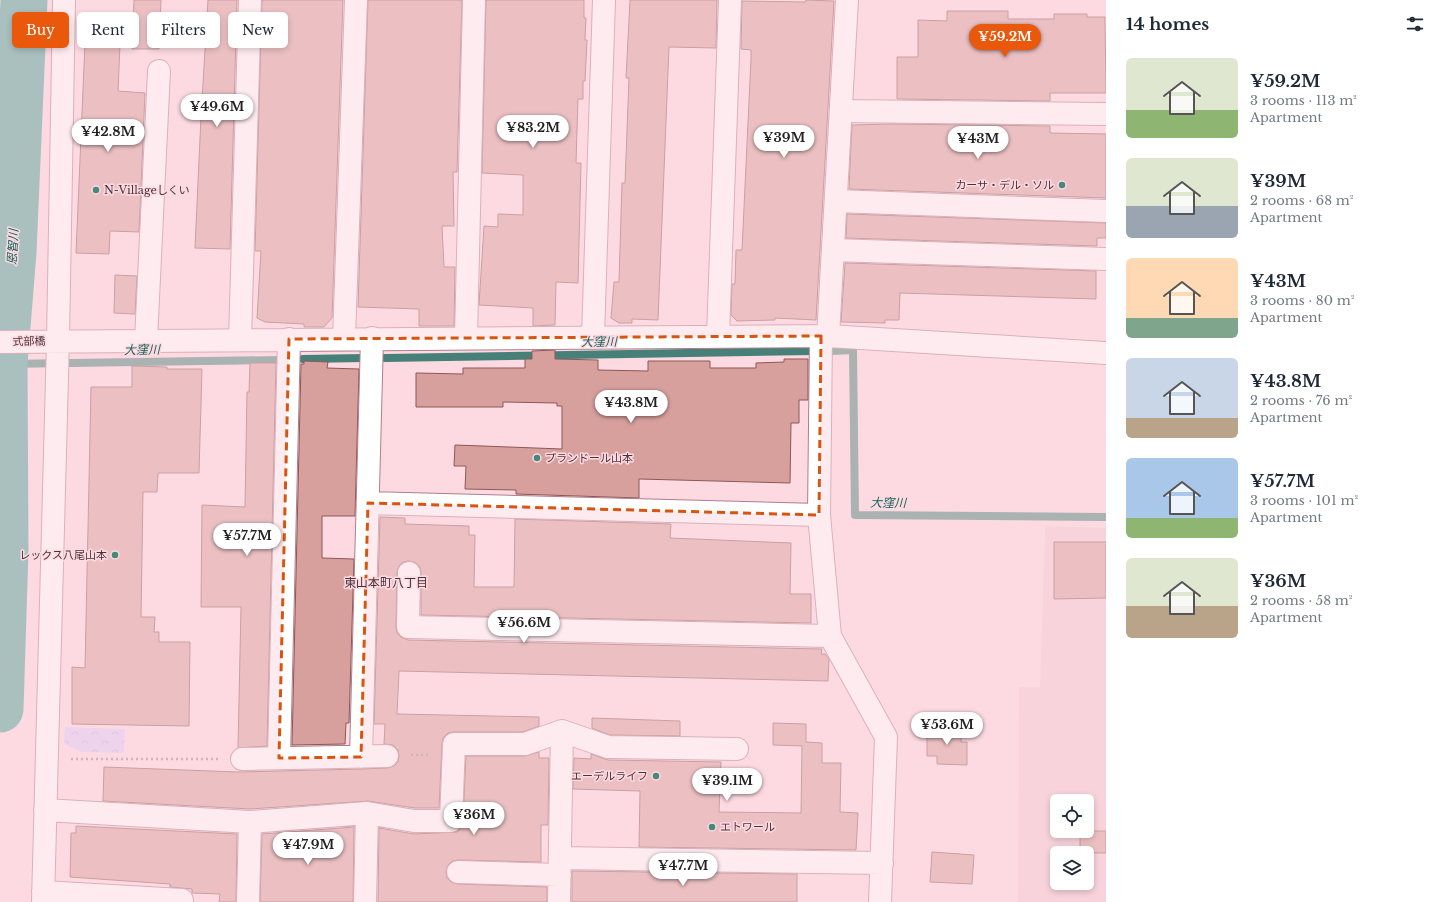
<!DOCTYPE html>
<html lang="en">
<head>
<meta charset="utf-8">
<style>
	:root { --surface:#fff; --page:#f2f2f3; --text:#1f2937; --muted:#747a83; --accent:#ea580c }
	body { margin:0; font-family:"Libre Baskerville","Noto Sans JP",serif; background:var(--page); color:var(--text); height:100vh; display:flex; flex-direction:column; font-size:15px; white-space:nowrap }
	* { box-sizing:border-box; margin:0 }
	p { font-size:13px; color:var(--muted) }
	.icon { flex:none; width:22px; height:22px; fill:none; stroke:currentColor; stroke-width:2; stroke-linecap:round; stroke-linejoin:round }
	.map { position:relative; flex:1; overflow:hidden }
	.drawer { display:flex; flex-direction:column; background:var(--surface); width:340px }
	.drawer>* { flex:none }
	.guide { position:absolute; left:12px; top:12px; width:380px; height:36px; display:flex; gap:8px }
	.controls { position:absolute; left:1050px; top:794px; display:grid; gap:8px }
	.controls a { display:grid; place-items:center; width:44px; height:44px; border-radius:6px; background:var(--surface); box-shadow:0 2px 6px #0003; font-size:20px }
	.price { position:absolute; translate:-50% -34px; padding:0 9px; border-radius:14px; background:#fff; color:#222; font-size:13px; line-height:26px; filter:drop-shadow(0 1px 2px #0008) }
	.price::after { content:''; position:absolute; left:50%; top:24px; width:12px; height:9px; margin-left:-6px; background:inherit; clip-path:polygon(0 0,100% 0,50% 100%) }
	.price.current { background:var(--accent); color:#fff }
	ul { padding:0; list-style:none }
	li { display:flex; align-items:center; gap:12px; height:100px; padding:0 20px }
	li span { display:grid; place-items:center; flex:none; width:112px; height:80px; border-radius:6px; color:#555 }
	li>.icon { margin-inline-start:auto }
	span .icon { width:48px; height:48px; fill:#fffc; stroke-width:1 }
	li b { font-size:17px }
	h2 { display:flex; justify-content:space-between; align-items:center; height:48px; padding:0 20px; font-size:17px }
	.chip { padding:0 14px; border-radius:6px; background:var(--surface); box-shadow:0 2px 6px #0003; font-size:14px; line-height:36px }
	.chip.current { background:var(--accent); color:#fff }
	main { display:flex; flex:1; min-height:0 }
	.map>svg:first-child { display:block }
</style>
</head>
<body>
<main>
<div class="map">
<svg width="1106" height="902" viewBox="0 0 1106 902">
	<defs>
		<pattern id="park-crowns" width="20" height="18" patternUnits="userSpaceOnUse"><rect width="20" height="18" fill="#dccafa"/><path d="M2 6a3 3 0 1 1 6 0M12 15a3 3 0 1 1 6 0" fill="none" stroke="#beaed7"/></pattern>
	</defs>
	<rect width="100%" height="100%" fill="#fddae2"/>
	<path fill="#f2cbd4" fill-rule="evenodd" d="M 1045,526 L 1106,528 L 1106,902 L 1018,902 L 1019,687 L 1040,687 ZM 1057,801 L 1087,801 L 1087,831 L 1057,831 ZM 1057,853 L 1087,853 L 1087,883 L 1057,883 Z"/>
	<path fill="url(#park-crowns)" d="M 65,727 L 125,729 L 124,753 L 82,752 L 64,744 Z"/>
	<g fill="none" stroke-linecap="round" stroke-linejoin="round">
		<path stroke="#468078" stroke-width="8" d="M 832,351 L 853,350 L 855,515 L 1106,517
			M 385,358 L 814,351
			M 303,359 L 365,358
			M 4,364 L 280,360"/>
		<path stroke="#44a193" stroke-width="47" d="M 0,709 L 5,551 L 4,364 L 13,252 L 24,0"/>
	</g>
	<path fill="#d8a09d" stroke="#8b5856" d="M 134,0 L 161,0 L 159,49 L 132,49 Z
		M 208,0 L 237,0 L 230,249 L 195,248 L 201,117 Z
		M 262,0 L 343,0 L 332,318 L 324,327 L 304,327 L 304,324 L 265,322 L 257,318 L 261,251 L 255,251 Z
		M 368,0 L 462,0 L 457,172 L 453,172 L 454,226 L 442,226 L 444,267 L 455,267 L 454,326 L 419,326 L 419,309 L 358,307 Z
		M 486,0 L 584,0 L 584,18 L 586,18 L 585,40 L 587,40 L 585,81 L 583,81 L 583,99 L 578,99 L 576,163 L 581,163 L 578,283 L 556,282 L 555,325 L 533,326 L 533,308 L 479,305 L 484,226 L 498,227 L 498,214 L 523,215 L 523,175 L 482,173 Z
		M 630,0 L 717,0 L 716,48 L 669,47 L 658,320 L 632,319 L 632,323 L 619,323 L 611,318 L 614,282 L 619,282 L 622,183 L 625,183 L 629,78 L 626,78 Z
		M 806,0 L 834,1 L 816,320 L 775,318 L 775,320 L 737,321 L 731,315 L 732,284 L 735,284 L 736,250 L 742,250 L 751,59 L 751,50 L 741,49 L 742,1 L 805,2 Z
		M 947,11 L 1008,11 L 1008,19 L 1054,19 L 1054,14 L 1087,14 L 1087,17 L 1105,17 L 1106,93 L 1050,93 L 1050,101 L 897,99 L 897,57 L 918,57 L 918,20 L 947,21 Z
		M 85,43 L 120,45 L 118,91 L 145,93 L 139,232 L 110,231 L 109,254 L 76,253 Z
		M 890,124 L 1050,126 L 1050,133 L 1106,134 L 1106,198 L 849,189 L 852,125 Z
		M 847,214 L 1106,223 L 1106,238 L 1097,238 L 1097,246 L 846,238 Z
		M 845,263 L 1096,271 L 1096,299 L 900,293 L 899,320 L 885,320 L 885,323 L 841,322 Z
		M 115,275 L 137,276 L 135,314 L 114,313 Z
		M 555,350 L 555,359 L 598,360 L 598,370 L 648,371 L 648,361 L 710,361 L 710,368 L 756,368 L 756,363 L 784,362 L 784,359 L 808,359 L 808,400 L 799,400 L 799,423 L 791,423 L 790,483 L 639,479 L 639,498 L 516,494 L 516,490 L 465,489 L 466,466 L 454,466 L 455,445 L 562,449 L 562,406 L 557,406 L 557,403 L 503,402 L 503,407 L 416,407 L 416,373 L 463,374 L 463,368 L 525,368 L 525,359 L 532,359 L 532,351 Z
		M 304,361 L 328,362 L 327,368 L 359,369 L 355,516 L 322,516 L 322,558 L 354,559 L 349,723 L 346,723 L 345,744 L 292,745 L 301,364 L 304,364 Z
		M 250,363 L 276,363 L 267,746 L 238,748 L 241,607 L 201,607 L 202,505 L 245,507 L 247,392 L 249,392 Z
		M 132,366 L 167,367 L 167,369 L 202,369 L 199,473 L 158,473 L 157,492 L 143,492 L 141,617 L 155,617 L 154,632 L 159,632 L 159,642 L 190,642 L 189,726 L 72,724 L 72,667 L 85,668 L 91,387 L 132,387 Z
		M 380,517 L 405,518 L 405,524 L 469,526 L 469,535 L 475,535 L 474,587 L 514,587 L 515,519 L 671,524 L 670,538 L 791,543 L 790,594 L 811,594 L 811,623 L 421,615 L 421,573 L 420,567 L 416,563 L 409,561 L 403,562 L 399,566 L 397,572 L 396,627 L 397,633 L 401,637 L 408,640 L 822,649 L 821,654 L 825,654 L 829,659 L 828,681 L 399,671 L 397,714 L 539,717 L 539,726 L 523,732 L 454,732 L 448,733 L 443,738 L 442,744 L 439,808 L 415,808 L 368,801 L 250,809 L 103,801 L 104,767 L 238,772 L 361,769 L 387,768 L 394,766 L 398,762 L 399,756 L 398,750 L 393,745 L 384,744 L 385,724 L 374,724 Z
		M 1054,542 L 1106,542 L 1106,598 L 1054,599 Z
		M 592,718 L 680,721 L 680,736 L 610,735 L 592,728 Z
		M 773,723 L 806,724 L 806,742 L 822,743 L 822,763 L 841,763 L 840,812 L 858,813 L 856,850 L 639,847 L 640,791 L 573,789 L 574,758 L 591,759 L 591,754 L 608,760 L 721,762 L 719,812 L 801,813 L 802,746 L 773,745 Z
		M 927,727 L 961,728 L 961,742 L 967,742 L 967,765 L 937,764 L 937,756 L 927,756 Z
		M 539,752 L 539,758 L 549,758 L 548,825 L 541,825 L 541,862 L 458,860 L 452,861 L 448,865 L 446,872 L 447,878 L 451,882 L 458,884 L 547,887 L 547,902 L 378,902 L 379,828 L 414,834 L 457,832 L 461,828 L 463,821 L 466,756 L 525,756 Z
		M 76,826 L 237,834 L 236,902 L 219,902 L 220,894 L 192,893 L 192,889 L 170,887 L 170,884 L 70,877 L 71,833 L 76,833 Z
		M 354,827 L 353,902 L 260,902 L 262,834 Z
		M 1080,831 L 1106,831 L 1106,853 L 1080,853 Z
		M 932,852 L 974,855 L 972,884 L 930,882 Z
		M 572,871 L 797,874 L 797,902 L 572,902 Z"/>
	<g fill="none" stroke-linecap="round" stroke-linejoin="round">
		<defs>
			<path id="minor" d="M 841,111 L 1106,114
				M 836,201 L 1106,211
				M 833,250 L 1106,259
				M 718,336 L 730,0
				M 821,336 L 819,515 L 830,636 L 886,737 L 880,902
				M 828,336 L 847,0
				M 593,337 L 604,0
				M 344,338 L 356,0
				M 466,338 L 474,0
				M 240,339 L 250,0
				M 146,340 L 159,71
				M 0,342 L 828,336 L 1106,353
				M 368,503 L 819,515
				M 409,573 L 408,627 L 830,636
				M 361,757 L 372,338
				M 279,758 L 289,339
				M 242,759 L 387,756
				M 45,810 L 250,822 L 367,813 L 414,821 L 451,821 L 454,744 L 525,744 L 562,731 L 608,747 L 737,749
				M 560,858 L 882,863
				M 458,872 L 560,875
				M 43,892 L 182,900
				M 43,902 L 58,340 L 64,0
				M 248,902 L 250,822
				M 365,902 L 367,813
				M 559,902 L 562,731"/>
		</defs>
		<use href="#minor" stroke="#b17d8a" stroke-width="24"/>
		<path stroke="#9f8289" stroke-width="2.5" stroke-dasharray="2 3" stroke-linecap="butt" d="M 411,755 L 430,755
			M 71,759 L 218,759"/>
		<use href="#minor" stroke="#fff" stroke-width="22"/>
	</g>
	<path d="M0 0H1106V902H0ZM 821,336 L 819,515 L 368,503 L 361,757 L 279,758 L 289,339 Z" fill="#fddae2" fill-opacity=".55" fill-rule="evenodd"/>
	<path fill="none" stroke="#d85510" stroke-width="3" stroke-dasharray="8 5" stroke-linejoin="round" d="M 821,336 L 819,515 L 368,503 L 361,757 L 279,758 L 289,339 Z"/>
	<g fill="#44897e" stroke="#fddae2" stroke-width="1.5">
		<circle cx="1062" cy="185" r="4"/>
		<circle cx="96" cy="190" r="4"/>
		<circle cx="537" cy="458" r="4"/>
		<circle cx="115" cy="555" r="4"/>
		<circle cx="656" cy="776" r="4"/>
		<circle cx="712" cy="827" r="4"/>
	</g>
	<g text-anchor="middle" stroke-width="3" stroke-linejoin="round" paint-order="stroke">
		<g font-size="11" fill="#493238" stroke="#fddae2" text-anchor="end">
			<text x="1054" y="189">カーサ・デル・ソル</text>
			<text x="104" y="194" text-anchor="start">N-Villageしくい</text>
			<text x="545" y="462" text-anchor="start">プランドール山本</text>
			<text x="107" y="559">レックス八尾山本</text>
			<text x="648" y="780">エーデルライフ</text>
			<text x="720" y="831" text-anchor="start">エトワール</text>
		</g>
		<g font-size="11" fill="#493238" stroke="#fddae2">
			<text transform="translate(29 341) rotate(-1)" y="4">式部橋</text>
		</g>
		<g font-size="12" font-style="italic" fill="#115f55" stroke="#fddae2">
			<text transform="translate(13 247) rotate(-87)" y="4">恩智川</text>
			<text transform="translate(599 342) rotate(-1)" y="4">大窪川</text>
			<text transform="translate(142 350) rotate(-1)" y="4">大窪川</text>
			<text transform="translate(888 503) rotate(1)" y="4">大窪川</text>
		</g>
		<g font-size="12" fill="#493238" stroke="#fddae2">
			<text x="386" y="587">東山本町八丁目</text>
		</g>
	</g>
</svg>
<div class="controls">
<a><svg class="icon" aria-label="locate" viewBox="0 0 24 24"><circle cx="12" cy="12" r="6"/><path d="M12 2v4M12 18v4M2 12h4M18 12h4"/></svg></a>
<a><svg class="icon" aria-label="layers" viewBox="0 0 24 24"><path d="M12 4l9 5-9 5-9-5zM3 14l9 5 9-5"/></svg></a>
</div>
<b class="price current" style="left:1005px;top:58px">¥59.2M</b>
<b class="price" style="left:217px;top:128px">¥49.6M</b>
<b class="price" style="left:533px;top:149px">¥83.2M</b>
<b class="price" style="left:108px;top:153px">¥42.8M</b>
<b class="price" style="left:784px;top:159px">¥39M</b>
<b class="price" style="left:978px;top:160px">¥43M</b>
<b class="price" style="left:631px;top:424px">¥43.8M</b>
<b class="price" style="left:247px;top:557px">¥57.7M</b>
<b class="price" style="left:524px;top:644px">¥56.6M</b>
<b class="price" style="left:947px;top:746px">¥53.6M</b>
<b class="price" style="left:727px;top:802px">¥39.1M</b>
<b class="price" style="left:474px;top:836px">¥36M</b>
<b class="price" style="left:308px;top:866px">¥47.9M</b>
<b class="price" style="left:683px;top:887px">¥47.7M</b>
<div class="guide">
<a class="chip current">Buy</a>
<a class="chip">Rent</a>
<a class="chip">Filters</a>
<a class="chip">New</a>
</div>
</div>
<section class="drawer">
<h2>14 homes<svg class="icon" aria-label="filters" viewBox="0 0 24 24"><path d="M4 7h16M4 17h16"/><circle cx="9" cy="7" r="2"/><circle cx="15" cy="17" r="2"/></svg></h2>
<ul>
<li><span style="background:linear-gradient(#dfe7d0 65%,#8fb573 0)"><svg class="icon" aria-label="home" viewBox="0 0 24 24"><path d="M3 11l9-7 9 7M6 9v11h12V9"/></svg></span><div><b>¥59.2M</b><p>3 rooms · 113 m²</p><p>Apartment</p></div></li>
<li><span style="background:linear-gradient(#dfe7d0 60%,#9aa5b1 0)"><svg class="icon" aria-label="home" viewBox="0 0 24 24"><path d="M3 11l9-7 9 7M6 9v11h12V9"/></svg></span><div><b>¥39M</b><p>2 rooms · 68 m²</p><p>Apartment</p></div></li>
<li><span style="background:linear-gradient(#ffd9b3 75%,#7fa58c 0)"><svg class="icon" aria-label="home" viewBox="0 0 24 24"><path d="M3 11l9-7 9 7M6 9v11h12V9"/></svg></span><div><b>¥43M</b><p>3 rooms · 80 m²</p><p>Apartment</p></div></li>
<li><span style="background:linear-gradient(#c9d6e8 75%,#b9a48a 0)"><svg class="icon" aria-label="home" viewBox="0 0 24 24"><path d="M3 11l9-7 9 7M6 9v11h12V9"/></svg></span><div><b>¥43.8M</b><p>2 rooms · 76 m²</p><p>Apartment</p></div></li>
<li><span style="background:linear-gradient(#a9c7e8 75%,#8fb573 0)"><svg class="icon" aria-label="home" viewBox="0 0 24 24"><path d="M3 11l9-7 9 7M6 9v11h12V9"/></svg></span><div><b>¥57.7M</b><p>3 rooms · 101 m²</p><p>Apartment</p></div></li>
<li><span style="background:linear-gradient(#dfe7d0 60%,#b9a48a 0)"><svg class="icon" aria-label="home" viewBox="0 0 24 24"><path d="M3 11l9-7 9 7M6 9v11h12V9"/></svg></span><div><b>¥36M</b><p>2 rooms · 58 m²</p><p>Apartment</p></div></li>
</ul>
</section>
</main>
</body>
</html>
